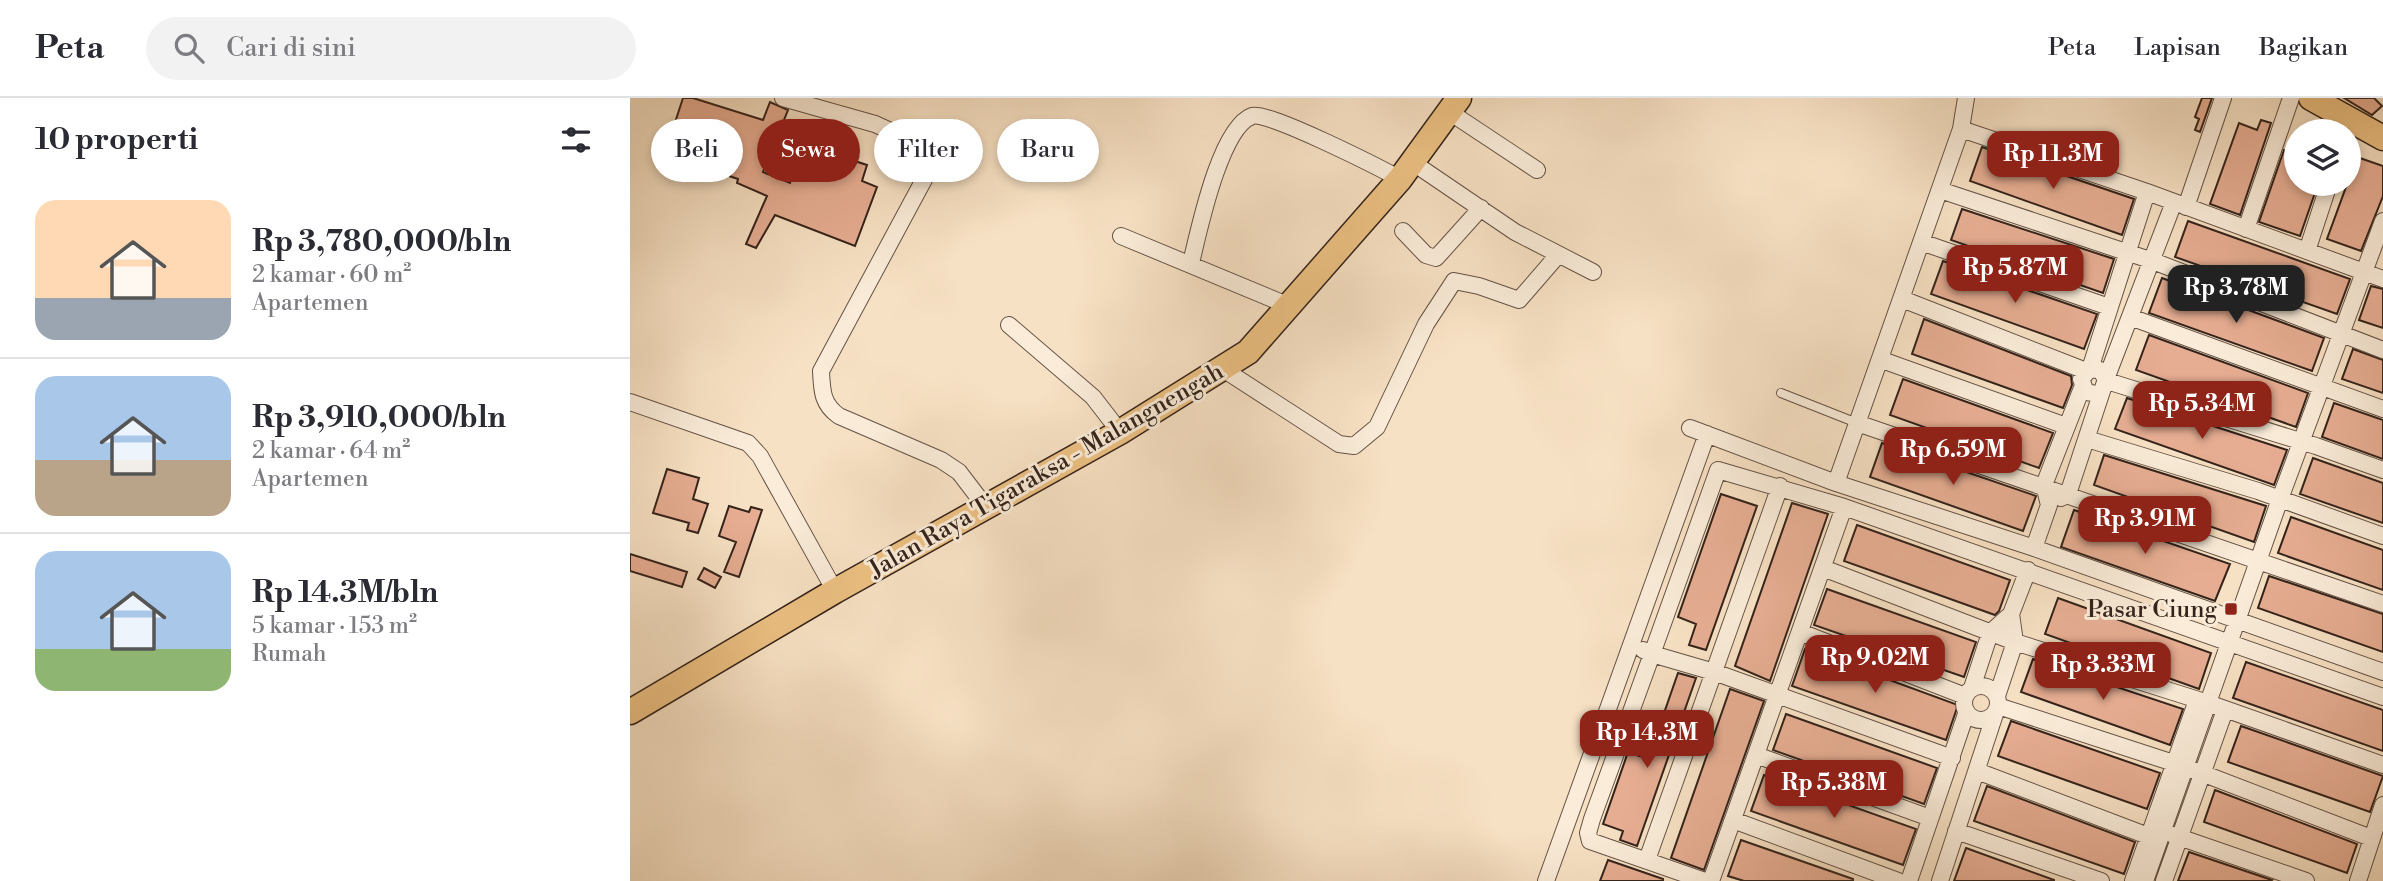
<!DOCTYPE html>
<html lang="id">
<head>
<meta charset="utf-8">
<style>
	:root { --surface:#fff; --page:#f2f2f3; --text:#2b2b33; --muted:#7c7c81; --line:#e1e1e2; --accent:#8f2418 }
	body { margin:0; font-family:"Libre Bodoni",serif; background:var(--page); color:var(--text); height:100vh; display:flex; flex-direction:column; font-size:26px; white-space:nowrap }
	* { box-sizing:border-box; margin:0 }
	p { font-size:23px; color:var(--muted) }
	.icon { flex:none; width:38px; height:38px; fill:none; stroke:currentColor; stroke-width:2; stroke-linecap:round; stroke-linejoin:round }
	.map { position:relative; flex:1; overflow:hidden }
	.drawer { display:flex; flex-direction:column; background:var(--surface); width:630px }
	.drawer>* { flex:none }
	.top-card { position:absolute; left:21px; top:21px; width:665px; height:63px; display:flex; gap:14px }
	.fabs { position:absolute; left:1654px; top:21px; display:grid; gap:14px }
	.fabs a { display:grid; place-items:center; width:77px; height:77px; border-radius:50%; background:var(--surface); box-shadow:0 4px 10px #0003; font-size:35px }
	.price { position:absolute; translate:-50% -60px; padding:0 16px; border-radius:14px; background:var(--accent); color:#fff; font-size:23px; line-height:46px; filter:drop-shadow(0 2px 4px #0008) }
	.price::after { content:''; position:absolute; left:50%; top:42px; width:21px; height:16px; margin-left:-10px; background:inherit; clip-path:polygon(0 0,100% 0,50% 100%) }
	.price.on { background:#222; color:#fff }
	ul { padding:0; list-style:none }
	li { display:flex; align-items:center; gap:21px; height:175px; padding:0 35px }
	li+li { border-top:2px solid var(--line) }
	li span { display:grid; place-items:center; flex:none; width:196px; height:140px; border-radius:21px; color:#555 }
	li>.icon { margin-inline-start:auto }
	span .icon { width:84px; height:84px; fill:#fffc; stroke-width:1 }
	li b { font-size:30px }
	h2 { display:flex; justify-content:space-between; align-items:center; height:84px; padding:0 35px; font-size:30px }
	.chip { padding:0 24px; border-radius:32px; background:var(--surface); box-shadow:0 4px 10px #0003; font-size:24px; line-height:63px }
	.chip.on { background:var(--accent); color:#fff }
	header { display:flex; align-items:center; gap:42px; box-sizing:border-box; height:98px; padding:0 35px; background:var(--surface); border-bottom:2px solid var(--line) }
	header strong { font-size:33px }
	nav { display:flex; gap:38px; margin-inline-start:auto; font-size:24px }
	.search { width:490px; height:63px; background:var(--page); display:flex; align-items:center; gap:18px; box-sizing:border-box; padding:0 24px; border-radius:38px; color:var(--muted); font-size:26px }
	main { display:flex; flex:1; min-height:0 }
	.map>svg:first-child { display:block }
</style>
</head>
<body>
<header>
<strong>Peta</strong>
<div class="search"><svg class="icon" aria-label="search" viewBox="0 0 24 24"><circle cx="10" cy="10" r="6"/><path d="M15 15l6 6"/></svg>Cari di sini</div>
<nav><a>Peta</a><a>Lapisan</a><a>Bagikan</a></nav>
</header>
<main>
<section class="drawer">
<h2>10 properti<svg class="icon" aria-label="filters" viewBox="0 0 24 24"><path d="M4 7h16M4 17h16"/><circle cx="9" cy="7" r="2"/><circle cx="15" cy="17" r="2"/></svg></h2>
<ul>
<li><span style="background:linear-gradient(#ffd9b3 70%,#9aa5b1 0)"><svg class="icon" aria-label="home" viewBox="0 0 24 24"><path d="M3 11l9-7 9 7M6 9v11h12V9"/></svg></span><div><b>Rp 3,780,000/bln</b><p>2 kamar · 60 m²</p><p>Apartemen</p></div></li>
<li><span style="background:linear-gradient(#a9c7e8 60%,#b9a48a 0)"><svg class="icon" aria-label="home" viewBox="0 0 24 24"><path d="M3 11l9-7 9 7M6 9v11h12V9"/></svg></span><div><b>Rp 3,910,000/bln</b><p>2 kamar · 64 m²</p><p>Apartemen</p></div></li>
<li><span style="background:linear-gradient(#a9c7e8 70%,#8fb573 0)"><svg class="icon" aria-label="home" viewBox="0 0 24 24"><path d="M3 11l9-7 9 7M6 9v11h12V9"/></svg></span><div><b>Rp 14.3M/bln</b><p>5 kamar · 153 m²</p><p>Rumah</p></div></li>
</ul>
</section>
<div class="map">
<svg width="1753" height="783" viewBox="0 0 1753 783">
	<rect width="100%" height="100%" fill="#f7e1c4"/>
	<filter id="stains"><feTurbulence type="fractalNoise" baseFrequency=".00286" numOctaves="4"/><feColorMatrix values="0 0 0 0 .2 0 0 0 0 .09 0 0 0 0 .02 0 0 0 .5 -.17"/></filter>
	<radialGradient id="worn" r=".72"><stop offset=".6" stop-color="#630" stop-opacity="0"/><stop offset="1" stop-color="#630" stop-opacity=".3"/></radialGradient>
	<path fill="#e6ad92" stroke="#34231b" stroke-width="2" d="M 53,0 L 63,0 L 133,22 L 140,4 L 158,12 L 133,74 L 160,85 L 171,35 L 209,44 L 206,57 L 237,67 L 232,83 L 247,89 L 225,148 L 145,117 L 126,150 L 116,146 L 137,98 L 107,85 L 108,81 L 84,73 L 86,65 L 37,49 Z
		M 1572,0 L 1582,0 L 1570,34 L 1565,32 L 1569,21 L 1565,19 Z
		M 1714,0 L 1744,0 L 1752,8 L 1742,17 Z
		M 1631,22 L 1641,25 L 1610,117 L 1580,106 L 1609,25 L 1627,32 Z
		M 1352,49 L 1504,101 L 1492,137 L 1340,83 Z
		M 1654,52 L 1666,56 L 1666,86 L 1688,86 L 1670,138 L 1629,124 Z
		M 1727,59 L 1753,68 L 1753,98 L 1731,153 L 1697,141 Z
		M 1332,111 L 1484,161 L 1473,195 L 1321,142 Z
		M 1558,123 L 1720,181 L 1707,216 L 1545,159 Z
		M 1313,163 L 1467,216 L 1454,251 L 1301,196 Z
		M 1532,180 L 1694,240 L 1682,273 L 1519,215 Z
		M 1741,188 L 1753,191 L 1753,230 L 1729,222 Z
		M 1294,221 L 1441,278 L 1442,287 L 1433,310 L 1282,256 Z
		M 1519,237 L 1678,295 L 1666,329 L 1506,272 Z
		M 1723,251 L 1753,262 L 1753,295 L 1712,281 Z
		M 1273,281 L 1423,335 L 1409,370 L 1260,317 Z
		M 1497,300 L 1657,352 L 1644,387 L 1485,331 Z
		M 1704,305 L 1753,322 L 1753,361 L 1692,339 Z
		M 1252,345 L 1406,398 L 1393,433 L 1240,379 Z
		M 1474,357 L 1636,408 L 1624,444 L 1464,387 Z
		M 1683,360 L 1753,385 L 1753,425 L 1670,396 Z
		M 37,371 L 69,380 L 63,401 L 78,406 L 68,435 L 57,432 L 59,425 L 23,415 Z
		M 1091,396 L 1127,408 L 1076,552 L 1059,547 L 1066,526 L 1048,519 Z
		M 1162,405 L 1198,416 L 1140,583 L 1105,568 Z
		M 99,408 L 119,414 L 121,409 L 132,412 L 109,479 L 94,474 L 106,444 L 89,438 Z
		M 1444,412 L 1600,466 L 1585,503 L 1431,449 Z
		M 1661,419 L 1753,452 L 1753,492 L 1648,455 Z
		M 1227,427 L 1380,482 L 1369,513 L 1365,517 L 1214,463 Z
		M 0,456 L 57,474 L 52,489 L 0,473 Z
		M 74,470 L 91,479 L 85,490 L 68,481 Z
		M 1639,478 L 1753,516 L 1753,554 L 1628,510 Z
		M 1197,491 L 1346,544 L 1334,579 L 1184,527 Z
		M 1428,500 L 1581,555 L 1569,591 L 1415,536 Z
		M 1175,551 L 1328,607 L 1316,642 L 1162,588 Z
		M 1403,561 L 1553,611 L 1540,647 L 1391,594 Z
		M 1616,564 L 1753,612 L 1753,653 L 1603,600 Z
		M 1048,575 L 1066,580 L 1007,748 L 990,742 L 993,733 L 973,726 L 998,654 L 1018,661 Z
		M 1100,591 L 1134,603 L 1074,772 L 1041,760 Z
		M 1156,616 L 1307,670 L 1294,706 L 1143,652 Z
		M 1381,623 L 1530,675 L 1517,711 L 1368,658 Z
		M 1611,628 L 1753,678 L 1740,714 L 1598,664 Z
		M 1134,677 L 1286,731 L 1273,767 L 1121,713 Z
		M 1357,688 L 1505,744 L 1494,776 L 1344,723 Z
		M 1585,692 L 1727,746 L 1717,775 L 1574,724 Z
		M 1111,742 L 1223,781 L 1223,783 L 1114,783 L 1098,778 Z
		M 1336,750 L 1424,782 L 1424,783 L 1324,783 Z
		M 1559,754 L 1642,782 L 1641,783 L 1548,783 Z
		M 978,762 L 1033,781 L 1033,783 L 970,783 Z"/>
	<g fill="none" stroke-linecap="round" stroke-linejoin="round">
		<defs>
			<path id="lane" d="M 1151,295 L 1227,325"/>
			<path id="street" d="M 153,0 L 245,26 L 300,51 L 305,61 L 191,273 C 192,293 192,306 209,318 L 311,362 L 329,374 L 355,408
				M 818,13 L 907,72
				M 1331,31 L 1336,0
				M 782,64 L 885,134 L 963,174
				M 1310,92 L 1523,163 L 1753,252
				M 1556,109 L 1593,0
				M 1616,131 L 1661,0
				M 773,133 L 796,157 L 806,160 L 851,110
				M 491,138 L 657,207
				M 1291,144 L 1479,209
				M 1677,153 L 1699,86
				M 561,165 C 569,132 590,30 622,18 C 636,12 750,70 770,81
				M 1272,201 L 1456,273
				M 1500,219 L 1753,311
				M 379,227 L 463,299 L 490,334
				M 1252,262 L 1436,328
				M 593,271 L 709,346 L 724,348 L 747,329 L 796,226 L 824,183 L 849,188 L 889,202 L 928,157
				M 1460,271 L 1470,272 L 1476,281 L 1472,293 L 1467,296 L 1456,294 L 1451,281 L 1460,271 L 1517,94
				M 1476,281 L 1544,104
				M 1477,283 L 1686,348 L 1753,372
				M 0,304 L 118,345 L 130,358 L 205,493
				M 1227,325 L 1753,506
				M 1060,330 L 1206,385 L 1404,450 L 1753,574
				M 1457,341 L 1628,393 L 1753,438
				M 1206,385 L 1331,31 L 1517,94 L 1753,181
				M 1431,400 L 1438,396 L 1472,293
				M 1404,450 L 1419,407 L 1414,387 L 1452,290
				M 1193,470 L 1385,544 L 1578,605 L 1753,667
				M 1170,534 L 1335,598
				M 1013,552 L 1022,556 L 962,721 L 958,735 L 960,743 L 1075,783
				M1334 605a17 17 0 1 1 34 0a17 17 0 1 1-34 0Z
				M 1342,590 L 1360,535 L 1381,516
				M 1367,598 L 1385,544 L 1381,516 L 1398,472
				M 1368,608 L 1556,669 L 1741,740
				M 1126,657 L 1300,720
				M 1322,660 L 1084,574 L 1022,556 L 1088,372 L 1214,409 L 1753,599
				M 1347,673 L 1518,738
				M 1103,722 L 1268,783
				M 1326,733 L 1471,783
				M 1543,737 L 1676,783
				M 1017,762 L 1150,388
				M 916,783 L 1077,336
				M 1081,783 L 1214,409
				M 1279,783 L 1336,616
				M 1310,783 L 1365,616
				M 1503,783 L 1567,602
				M 1515,783 L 1650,401 L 1753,123
				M 1534,783 L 1595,612
				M 1728,783 L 1753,707"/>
			<path id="primary" d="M 1681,0 L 1753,40
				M 0,614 L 205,493 L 490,334 L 618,254 L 770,81 L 829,0"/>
		</defs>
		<use href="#lane" stroke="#655245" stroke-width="10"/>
		<use href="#street" stroke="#655245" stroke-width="18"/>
		<use href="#primary" stroke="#34231b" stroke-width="27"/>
		<use href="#lane" stroke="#faecd9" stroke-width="8"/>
		<use href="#street" stroke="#faecd9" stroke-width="16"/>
		<use href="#primary" stroke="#ecc082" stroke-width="24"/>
	</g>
	<rect fill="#8f2418" stroke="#faecd9" stroke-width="2.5" x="1594" y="504" width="14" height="14" rx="3.5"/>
	<g text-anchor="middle" stroke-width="6" stroke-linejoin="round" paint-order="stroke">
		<g font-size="24" fill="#34231b" stroke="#faecd9">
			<text transform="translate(416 372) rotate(-30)" y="8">Jalan Raya Tigaraksa - Malangnengah</text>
		</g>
		<g font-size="24" fill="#34231b" stroke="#faecd9" text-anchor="end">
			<text x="1587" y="519">Pasar Ciung</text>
		</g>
	</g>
	<rect width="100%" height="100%" filter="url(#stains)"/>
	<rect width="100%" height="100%" fill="url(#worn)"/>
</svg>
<div class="fabs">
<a><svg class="icon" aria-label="layers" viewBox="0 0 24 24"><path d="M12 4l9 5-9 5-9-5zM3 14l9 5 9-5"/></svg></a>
</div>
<b class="price" style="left:1423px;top:93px">Rp 11.3M</b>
<b class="price" style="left:1385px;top:207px">Rp 5.87M</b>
<b class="price on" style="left:1606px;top:227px">Rp 3.78M</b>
<b class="price" style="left:1572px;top:343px">Rp 5.34M</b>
<b class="price" style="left:1323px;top:389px">Rp 6.59M</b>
<b class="price" style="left:1515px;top:458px">Rp 3.91M</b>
<b class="price" style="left:1245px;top:597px">Rp 9.02M</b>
<b class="price" style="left:1473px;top:604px">Rp 3.33M</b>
<b class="price" style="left:1017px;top:672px">Rp 14.3M</b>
<b class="price" style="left:1204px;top:722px">Rp 5.38M</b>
<div class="top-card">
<a class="chip">Beli</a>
<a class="chip on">Sewa</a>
<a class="chip">Filter</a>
<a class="chip">Baru</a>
</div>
</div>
</main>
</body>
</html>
